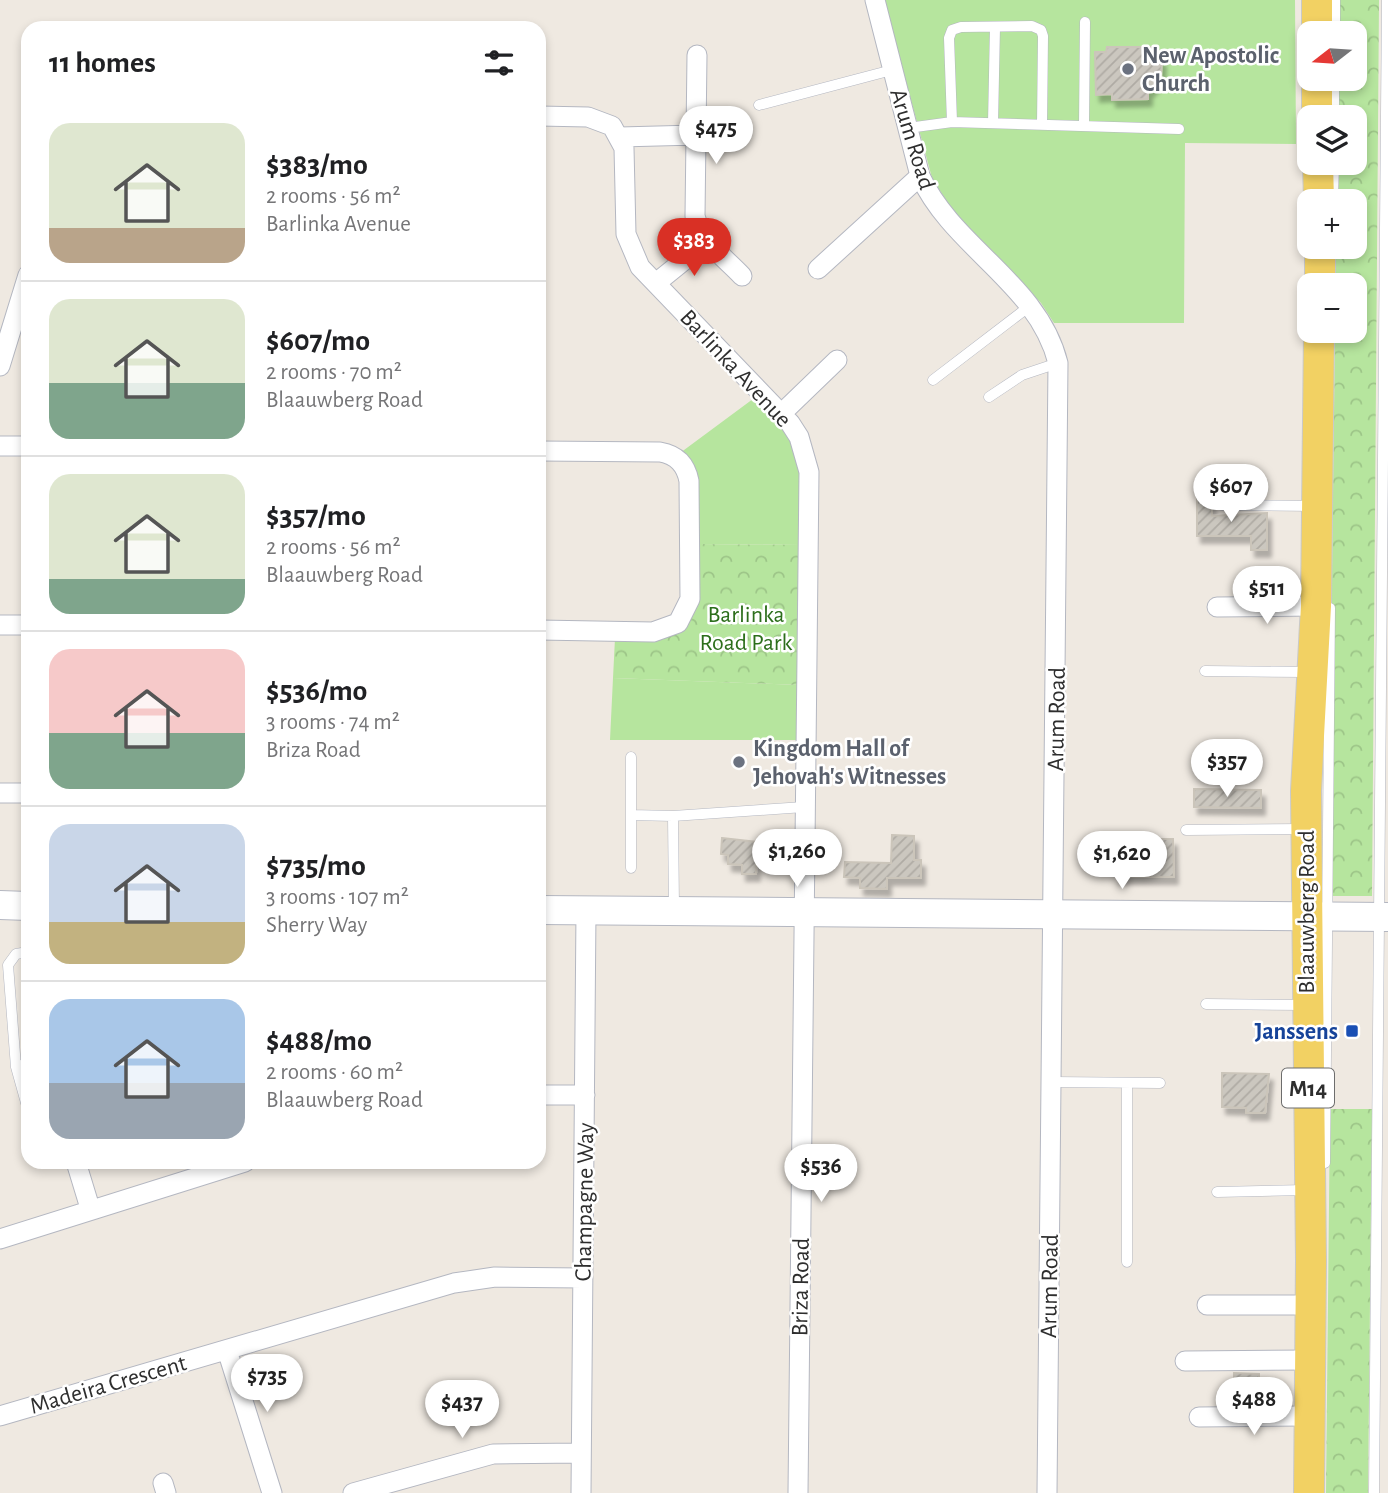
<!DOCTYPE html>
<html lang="en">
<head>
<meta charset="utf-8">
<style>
	:root { --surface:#fff; --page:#f2f2f2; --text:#202124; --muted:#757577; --line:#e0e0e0; --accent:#d93025 }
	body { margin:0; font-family:"Alegreya Sans",sans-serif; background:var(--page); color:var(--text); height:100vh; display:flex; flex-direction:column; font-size:26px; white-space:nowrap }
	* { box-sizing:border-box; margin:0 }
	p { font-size:23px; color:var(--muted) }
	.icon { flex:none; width:38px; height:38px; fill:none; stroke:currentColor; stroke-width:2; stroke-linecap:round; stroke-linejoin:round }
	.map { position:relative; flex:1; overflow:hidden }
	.side { position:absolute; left:21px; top:21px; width:525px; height:1148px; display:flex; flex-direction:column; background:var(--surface); border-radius:21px; box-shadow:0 4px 10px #0003 }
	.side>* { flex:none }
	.needle { width:46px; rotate:253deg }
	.tools { position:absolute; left:1297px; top:21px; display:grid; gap:14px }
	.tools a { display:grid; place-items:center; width:70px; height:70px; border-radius:14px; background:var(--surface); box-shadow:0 4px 10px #0003; font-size:35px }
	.price { position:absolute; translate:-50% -60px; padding:0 16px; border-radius:24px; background:#fff; color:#222; font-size:23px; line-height:46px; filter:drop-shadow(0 2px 4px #0008) }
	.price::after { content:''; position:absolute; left:50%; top:42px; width:21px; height:16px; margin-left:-10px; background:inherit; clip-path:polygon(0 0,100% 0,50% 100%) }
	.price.current { background:var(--accent); color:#fff }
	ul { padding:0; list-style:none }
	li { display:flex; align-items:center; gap:21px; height:175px; padding:0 28px }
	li+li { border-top:2px solid var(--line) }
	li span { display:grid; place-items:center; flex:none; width:196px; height:140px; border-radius:21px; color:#555 }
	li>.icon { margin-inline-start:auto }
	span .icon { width:84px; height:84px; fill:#fffc; stroke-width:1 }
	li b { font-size:30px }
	h2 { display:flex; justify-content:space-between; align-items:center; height:84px; padding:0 28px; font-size:30px }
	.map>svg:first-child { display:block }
</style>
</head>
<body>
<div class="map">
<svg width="1388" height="1493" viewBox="0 0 1388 1493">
	<defs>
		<pattern id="park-crowns" width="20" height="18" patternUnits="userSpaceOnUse" patternTransform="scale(1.75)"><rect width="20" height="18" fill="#b6e59e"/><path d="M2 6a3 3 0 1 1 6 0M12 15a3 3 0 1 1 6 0" fill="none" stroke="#9dc588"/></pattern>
		<pattern id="building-hatch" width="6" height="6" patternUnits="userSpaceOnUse" patternTransform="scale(1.75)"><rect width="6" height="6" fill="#cbc7bf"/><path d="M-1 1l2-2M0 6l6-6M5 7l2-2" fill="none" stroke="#afaba4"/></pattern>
		<filter id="shadow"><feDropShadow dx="4" dy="7" stdDeviation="2" flood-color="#0004"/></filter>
	</defs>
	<rect width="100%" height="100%" fill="#efe9e1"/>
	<path fill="#b6e59e" d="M 884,0 L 1295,0 L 1296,144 L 1185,143 L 1184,323 L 1054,323 L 1041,303 L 954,213 L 932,178 Z
		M 757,396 C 809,453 800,472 800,545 L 699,544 L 698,478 L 680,453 Z
		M 613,678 L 799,685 L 798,740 L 610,740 Z"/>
	<path fill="url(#park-crowns)" d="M 1339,0 L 1379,0 L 1372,896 L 1328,896 L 1335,331 L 1354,331 L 1354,285 L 1336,285 L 1336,247 L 1354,247 L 1354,201 L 1337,201 L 1337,163 L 1354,163 L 1354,117 L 1338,117 L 1338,79 L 1354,79 L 1354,33 L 1339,33 Z
		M 699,544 L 800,545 L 799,685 L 613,678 L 615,638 L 685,626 C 704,605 698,571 699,544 Z
		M 1330,1109 L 1372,1109 L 1368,1493 L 1326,1493 Z"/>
	<path fill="url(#building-hatch)" stroke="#cbc5ba" stroke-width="2" filter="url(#shadow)" d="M 1107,47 L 1155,47 L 1155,55 L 1162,60 L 1161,79 L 1148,91 L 1148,99 L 1112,100 L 1112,94 L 1096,95 L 1095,52 L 1106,52 Z
		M 1197,494 L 1212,494 L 1212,516 L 1267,513 L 1267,550 L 1251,550 L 1251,536 L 1197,536 Z
		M 1194,789 L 1261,790 L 1261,808 L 1194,807 Z
		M 892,835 L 914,836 L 914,860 L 921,860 L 921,878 L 887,878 L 887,889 L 860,888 L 860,878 L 844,877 L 845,862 L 891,863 Z
		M 722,838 L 757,842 L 756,874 L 742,874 L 742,865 L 728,864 L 728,855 L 721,854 Z
		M 1120,839 L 1173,839 L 1174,877 L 1116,877 Z
		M 1222,1073 L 1269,1074 L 1265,1113 L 1246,1113 L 1246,1108 L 1222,1107 Z
		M 1234,1373 L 1259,1374 L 1259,1402 L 1234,1402 Z"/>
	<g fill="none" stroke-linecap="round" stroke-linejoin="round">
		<defs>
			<path id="lane" d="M 1335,33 L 1335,0
				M 759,105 L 892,70
				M 1334,117 L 1334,79
				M 952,122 L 949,38 L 952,30 L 961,27 L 1032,26 L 1041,30 L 1043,36 L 1042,125
				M 993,123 L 995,27
				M 1084,126 L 1085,22
				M 908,128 L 952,122 L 1179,129
				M 1333,197 L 1334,163
				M 933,380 L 1031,305
				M 989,397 L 1022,375 L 1058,363
				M 1221,505 L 1315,506
				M 1205,671 L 1309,672
				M 631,757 L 631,815 L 673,816 L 674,908
				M 631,815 L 631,868
				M 673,816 L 804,807
				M 1186,830 L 1305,829
				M 28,952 L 16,954 L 8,965 L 16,1067 L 28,1063
				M 1206,1004 L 1306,1005
				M 16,1067 L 28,1110
				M 1052,1082 L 1160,1083
				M 1325,1163 L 1330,608
				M 1217,1192 L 1307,1190
				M 1127,1262 L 1127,1083
				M 1374,1493 L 1387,0"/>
			<path id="street" d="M 875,0 L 920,176 C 954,249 1038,283 1058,363 L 1047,1493
				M 697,55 L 695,216 C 701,241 725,258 742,276
				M 539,116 L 588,117 L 612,126 L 624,148 L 626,234 L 640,267 L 790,423 L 799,437 L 809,472 L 798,1493
				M 620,137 L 696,135
				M 818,269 L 920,176
				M 656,283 L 708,241
				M 0,366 L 28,275
				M 781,414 L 837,360
				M 0,446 L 28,446
				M 539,451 L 660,452 C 677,455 686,465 689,481 L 690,599 L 678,623 L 653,632 L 539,630
				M 1217,607 L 1316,606
				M 0,625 L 28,625
				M 0,793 L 28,793
				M 539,1095 L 585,1095
				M 76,1162 L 90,1208
				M 0,1239 L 245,1162
				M 1207,1305 L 1310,1305
				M 227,1350 L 272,1493
				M 1185,1361 L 1310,1360
				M 0,1416 L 454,1283 L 495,1277 L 583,1278
				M 1199,1417 L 1309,1416
				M 163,1483 L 166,1493
				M 353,1493 L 493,1454 L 581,1453
				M 581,1493 L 586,911"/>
			<path id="secondary" d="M 0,905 L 28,906
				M 539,910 L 1388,917"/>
			<path id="primary" d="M 1317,0 L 1317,33
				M 1317,79 L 1317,117
				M 1318,163 L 1319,201
				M 1320,247 L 1320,285
				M 1309,1493 L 1311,1261 L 1306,791 L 1316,606 L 1319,331"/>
		</defs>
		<use href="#lane" stroke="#b4b7c1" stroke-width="11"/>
		<use href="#street" stroke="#b4b7c1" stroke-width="21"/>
		<use href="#secondary" stroke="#b4b7c1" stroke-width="30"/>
		<use href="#primary" stroke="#c9c9c9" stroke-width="32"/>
		<use href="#lane" stroke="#fff" stroke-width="10"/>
		<use href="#street" stroke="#fff" stroke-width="19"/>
		<use href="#secondary" stroke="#fff" stroke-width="28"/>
		<use href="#primary" stroke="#f2d163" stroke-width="30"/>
	</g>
	<g fill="#6b7280" stroke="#fff" stroke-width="2.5">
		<circle cx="1128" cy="69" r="7"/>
		<circle cx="739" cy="762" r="7"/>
	</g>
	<rect fill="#1a4fb4" stroke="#fff" stroke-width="2.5" x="1345" y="1024" width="14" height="14" rx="3.5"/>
	<g text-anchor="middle" stroke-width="5" stroke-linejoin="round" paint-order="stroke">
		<rect fill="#fff" stroke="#6d6d6d" stroke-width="2" x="1282" y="1068.5" width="52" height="39" rx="5"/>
		<g font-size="23" font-weight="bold" fill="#2e2e2e">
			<text x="1308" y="1096">M14</text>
		</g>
		<g font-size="24" font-weight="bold" fill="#5b616d" stroke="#fff" text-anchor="start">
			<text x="1142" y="63">New Apostolic<tspan x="1142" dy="28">Church</tspan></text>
			<text x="753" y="756">Kingdom Hall of<tspan x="753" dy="28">Jehovah's Witnesses</tspan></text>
		</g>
		<g font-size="24" fill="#2e2e2e" stroke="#fff">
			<text transform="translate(913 139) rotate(73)" y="8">Arum Road</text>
			<text transform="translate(736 368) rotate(47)" y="8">Barlinka Avenue</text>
			<text transform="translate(1056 719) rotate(-89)" y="8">Arum Road</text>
			<text transform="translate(1306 912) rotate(-90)" y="8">Blaauwberg Road</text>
			<text transform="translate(584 1202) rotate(-89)" y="8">Champagne Way</text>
			<text transform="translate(1049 1286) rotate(-89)" y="8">Arum Road</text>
			<text transform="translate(800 1287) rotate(-89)" y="8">Briza Road</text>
			<text transform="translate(108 1384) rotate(-16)" y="8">Madeira Crescent</text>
		</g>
		<g font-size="24" fill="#2c6e1b" stroke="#fff">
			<text x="746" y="622">Barlinka<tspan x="746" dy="28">Road Park</tspan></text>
		</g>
		<g font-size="24" font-weight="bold" fill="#164399" stroke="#fff" text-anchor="end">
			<text x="1338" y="1039">Janssens</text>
		</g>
	</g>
</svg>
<div class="tools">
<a><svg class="needle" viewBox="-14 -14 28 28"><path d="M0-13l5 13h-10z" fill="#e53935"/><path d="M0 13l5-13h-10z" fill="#757577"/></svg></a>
<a><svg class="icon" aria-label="layers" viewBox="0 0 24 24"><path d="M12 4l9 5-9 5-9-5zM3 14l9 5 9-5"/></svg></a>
<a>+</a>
<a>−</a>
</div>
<b class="price" style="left:716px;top:166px">$475</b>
<b class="price current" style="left:694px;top:278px">$383</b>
<b class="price" style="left:1231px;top:524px">$607</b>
<b class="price" style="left:1267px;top:626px">$511</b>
<b class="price" style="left:1227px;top:799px">$357</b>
<b class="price" style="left:797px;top:889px">$1,260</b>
<b class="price" style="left:1122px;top:891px">$1,620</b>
<b class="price" style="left:821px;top:1204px">$536</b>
<b class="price" style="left:267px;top:1414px">$735</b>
<b class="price" style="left:1254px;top:1437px">$488</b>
<b class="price" style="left:462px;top:1440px">$437</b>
<section class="side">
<h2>11 homes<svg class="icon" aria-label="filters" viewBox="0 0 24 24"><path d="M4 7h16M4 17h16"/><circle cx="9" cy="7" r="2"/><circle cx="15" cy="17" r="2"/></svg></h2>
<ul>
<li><span style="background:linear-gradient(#dfe7d0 75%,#b9a48a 0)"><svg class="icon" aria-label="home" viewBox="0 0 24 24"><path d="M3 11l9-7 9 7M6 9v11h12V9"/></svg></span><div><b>$383/mo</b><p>2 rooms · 56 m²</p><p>Barlinka Avenue</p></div></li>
<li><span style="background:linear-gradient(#dfe7d0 60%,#7fa58c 0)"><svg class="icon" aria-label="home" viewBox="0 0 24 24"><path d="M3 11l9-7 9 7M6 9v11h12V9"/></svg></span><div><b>$607/mo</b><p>2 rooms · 70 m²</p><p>Blaauwberg Road</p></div></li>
<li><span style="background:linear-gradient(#dfe7d0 75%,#7fa58c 0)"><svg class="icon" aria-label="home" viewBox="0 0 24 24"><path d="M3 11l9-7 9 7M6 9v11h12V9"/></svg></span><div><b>$357/mo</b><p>2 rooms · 56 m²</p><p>Blaauwberg Road</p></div></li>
<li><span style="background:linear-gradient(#f6c9c9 60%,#7fa58c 0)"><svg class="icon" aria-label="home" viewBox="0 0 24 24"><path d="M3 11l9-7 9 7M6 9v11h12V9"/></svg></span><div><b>$536/mo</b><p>3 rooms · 74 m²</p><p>Briza Road</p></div></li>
<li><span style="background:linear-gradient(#c9d6e8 70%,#c2b280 0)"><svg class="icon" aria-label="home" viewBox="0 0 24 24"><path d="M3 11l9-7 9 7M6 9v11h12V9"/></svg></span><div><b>$735/mo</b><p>3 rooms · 107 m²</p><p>Sherry Way</p></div></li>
<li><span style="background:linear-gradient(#a9c7e8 60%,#9aa5b1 0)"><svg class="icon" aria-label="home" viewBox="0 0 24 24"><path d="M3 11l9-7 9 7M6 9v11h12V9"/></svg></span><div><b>$488/mo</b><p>2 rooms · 60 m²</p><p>Blaauwberg Road</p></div></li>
</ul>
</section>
</div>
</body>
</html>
